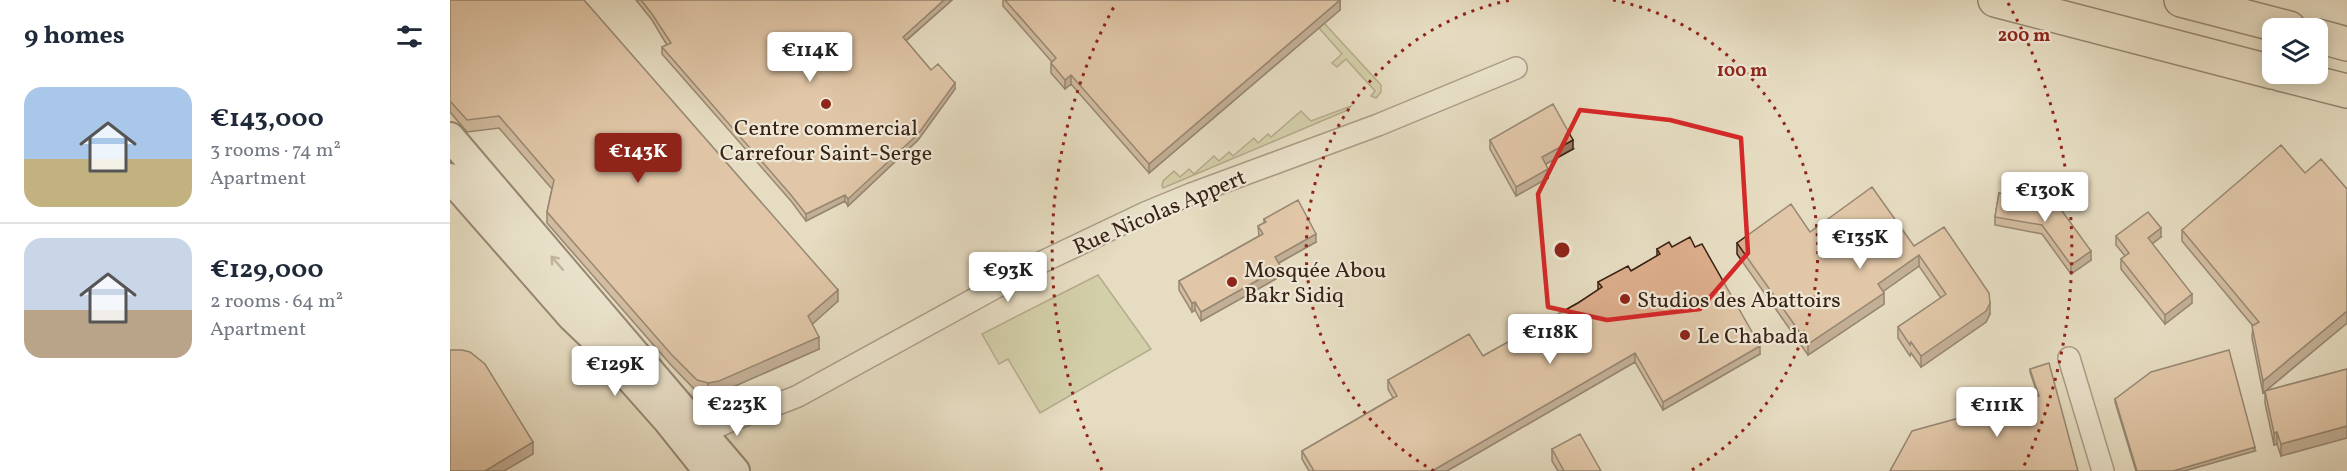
<!DOCTYPE html>
<html lang="en">
<head>
<meta charset="utf-8">
<style>
	:root { --surface:#fff; --page:#f6f6f7; --text:#1f2937; --muted:#747a83; --line:#e0e1e3; --accent:#8f2418 }
	body { margin:0; font-family:Vollkorn,serif; background:var(--page); color:var(--text); height:100vh; display:flex; flex-direction:column; font-size:22px; white-space:nowrap }
	* { box-sizing:border-box; margin:0 }
	p { font-size:20px; color:var(--muted) }
	.icon { flex:none; width:33px; height:33px; fill:none; stroke:currentColor; stroke-width:2; stroke-linecap:round; stroke-linejoin:round }
	.map { position:relative; flex:1; overflow:hidden }
	.side { display:flex; flex-direction:column; background:var(--surface); width:450px }
	.side>* { flex:none }
	.controls { position:absolute; left:1812px; top:18px; display:grid; gap:12px }
	.controls a { display:grid; place-items:center; width:66px; height:66px; border-radius:12px; background:var(--surface); box-shadow:0 3px 15px #0003; font-size:30px }
	.price { position:absolute; translate:-50% -51px; padding:0 14px; border-radius:6px; background:#fff; color:#222; font-size:20px; line-height:39px; filter:drop-shadow(0 2px 3px #0008) }
	.price::after { content:''; position:absolute; left:50%; top:36px; width:18px; height:14px; margin-left:-9px; background:inherit; clip-path:polygon(0 0,100% 0,50% 100%) }
	.price.active { background:var(--accent); color:#fff }
	ul { padding:0; list-style:none }
	li { display:flex; align-items:center; gap:18px; height:150px; padding:0 24px }
	li+li { border-top:2px solid var(--line) }
	li span { display:grid; place-items:center; flex:none; width:168px; height:120px; border-radius:18px; color:#555 }
	li>.icon { margin-inline-start:auto }
	span .icon { width:72px; height:72px; fill:#fffc; stroke-width:1 }
	li b { font-size:26px }
	h2 { display:flex; justify-content:space-between; align-items:center; height:72px; padding:0 24px; font-size:26px }
	main { display:flex; flex:1; min-height:0 }
	.map>svg:first-child { display:block }
</style>
</head>
<body>
<main>
<section class="side">
<h2>9 homes<svg class="icon" aria-label="filters" viewBox="0 0 24 24"><path d="M4 7h16M4 17h16"/><circle cx="9" cy="7" r="2"/><circle cx="15" cy="17" r="2"/></svg></h2>
<ul>
<li><span style="background:linear-gradient(#a9c7e8 60%,#c2b280 0)"><svg class="icon" aria-label="home" viewBox="0 0 24 24"><path d="M3 11l9-7 9 7M6 9v11h12V9"/></svg></span><div><b>€143,000</b><p>3 rooms · 74 m²</p><p>Apartment</p></div></li>
<li><span style="background:linear-gradient(#c9d6e8 60%,#b9a48a 0)"><svg class="icon" aria-label="home" viewBox="0 0 24 24"><path d="M3 11l9-7 9 7M6 9v11h12V9"/></svg></span><div><b>€129,000</b><p>2 rooms · 64 m²</p><p>Apartment</p></div></li>
</ul>
</section>
<div class="map">
<svg width="1897" height="471" viewBox="0 0 1897 471">
	<rect width="100%" height="100%" fill="#e6dcc1"/>
	<filter id="stains"><feTurbulence type="fractalNoise" baseFrequency=".00333" numOctaves="4"/><feColorMatrix values="0 0 0 0 .2 0 0 0 0 .09 0 0 0 0 .02 0 0 0 .5 -.17"/></filter>
	<radialGradient id="worn" r=".72"><stop offset=".6" stop-color="#630" stop-opacity="0"/><stop offset="1" stop-color="#630" stop-opacity=".3"/></radialGradient>
	<path fill="#bdbe8d" stroke="#7a7051" stroke-width="1.5" d="M 874,23 L 931,85 L 931,92 L 926,98 L 921,96 L 925,91 L 896,59 L 887,67 L 882,63 L 892,54 L 869,28 Z
		M 901,106 L 898,110 L 713,188 L 712,186 L 713,181 L 724,171 L 730,177 L 739,169 L 744,174 L 764,156 L 769,161 L 779,152 L 783,156 L 804,138 L 808,143 L 818,134 L 821,137 L 851,111 L 861,121 Z
		M 648,275 L 701,349 L 590,413 L 558,359 L 549,364 L 532,334 Z"/>
	<g fill="none" stroke-linecap="round" stroke-linejoin="round">
		<defs>
			<path id="minor" d="M 1619,358 L 1653,471
				M 244,442 C 272,418 314,411 348,396 L 592,262 L 695,213 L 741,194 L 928,125 L 1066,68"/>
			<path id="secondary" d="M 0,137 L 285,471
				M 0,178 L 122,317 L 147,341 L 218,421 L 258,471"/>
			<path id="motorway" d="M 1545,0 L 1822,72
				M 1731,0 L 1839,28
				M 1868,36 L 1897,44
				M 1830,74 L 1897,91"/>
		</defs>
		<use href="#minor" stroke="#645040" stroke-width="24"/>
		<use href="#secondary" stroke="#382215" stroke-width="32"/>
		<use href="#motorway" stroke="#382215" stroke-width="36"/>
		<use href="#minor" stroke="#efe8d7" stroke-width="21"/>
		<use href="#secondary" stroke="#efe8d7" stroke-width="28"/>
		<use href="#motorway" stroke="#e6dcc1" stroke-width="33"/>
	</g>
	<path fill="#bd9578" stroke="#382215" stroke-width="1.5" d="M 0,0 L 388,301 L 362,324 L 369,349 L 269,393 L 258,395 L 247,392 L 221,365 L 97,223 L 97,212 L 102,189 L 49,128 L 17,132 L 0,112 Z
		M 186,0 L 502,0 L 456,41 L 481,70 L 505,89 L 468,140 L 398,206 L 395,201 L 356,221 L 341,201 L 212,54 L 212,47 L 217,45 L 202,20 Z
		M 553,0 L 890,0 L 890,10 L 699,173 L 621,84 L 615,89 L 601,73 L 601,63 L 602,62 L 553,6 Z
		M 1040,140 L 1123,149 L 1096,164 L 1098,178 L 1066,196 L 1040,149 Z
		M 1855,173 L 1897,189 L 1897,323 L 1813,393 L 1802,338 L 1803,326 L 1732,241 L 1732,230 Z
		M 1549,193 L 1641,260 L 1621,274 L 1592,234 L 1545,225 L 1545,217 Z
		M 814,219 L 866,242 L 829,263 L 831,276 L 751,321 L 745,310 L 742,312 L 729,290 L 729,281 L 809,236 L 808,226 L 814,223 Z
		M 1360,232 L 1464,246 L 1540,314 L 1536,322 L 1471,367 L 1461,353 L 1460,356 L 1448,338 L 1448,327 L 1491,298 L 1469,266 L 1433,291 L 1434,304 L 1358,355 L 1287,254 L 1287,243 Z
		M 1666,236 L 1711,237 L 1702,244 L 1742,303 L 1715,324 L 1671,269 L 1671,259 L 1675,256 L 1666,245 Z
		M 1222,247 L 1310,354 L 1213,410 L 1185,362 L 997,471 L 859,471 L 852,459 L 852,451 L 943,398 L 938,389 L 938,380 L 1033,356 L 1128,303 L 1148,290 L 1148,282 L 1181,271 L 1207,256 L 1207,249 Z
		M 1580,369 L 1628,471 L 1588,396 L 1580,372 Z
		M 1897,369 L 1831,456 L 1827,444 L 1824,445 L 1815,403 L 1815,391 Z
		M 1665,399 L 1805,451 L 1734,471 L 1686,471 L 1665,402 Z
		M 1102,449 L 1151,471 L 1108,471 L 1102,461 Z"/>
	<path fill="#9a7961" stroke="#382215" stroke-width="1.5" d="M 494,0 L 502,0 L 453,43 L 453,37 Z
		M 890,0 L 890,10 L 699,173 L 699,164 Z
		M 621,75 L 621,84 L 615,89 L 615,80 Z
		M 505,83 L 505,89 L 468,140 L 398,206 L 398,199 Z
		M 1123,140 L 1123,149 L 1092,166 L 1092,157 Z
		M 1098,169 L 1098,178 L 1066,196 L 1066,187 Z
		M 395,195 L 395,201 L 356,221 L 356,214 Z
		M 1711,228 L 1711,237 L 1698,247 L 1698,238 Z
		M 866,234 L 866,242 L 825,265 L 825,257 Z
		M 1641,251 L 1641,260 L 1621,274 L 1621,265 Z
		M 1469,255 L 1469,266 L 1428,295 L 1428,284 Z
		M 831,267 L 831,276 L 751,321 L 751,312 Z
		M 388,290 L 388,301 L 358,328 L 358,316 Z
		M 1434,293 L 1434,304 L 1358,355 L 1358,344 Z
		M 1742,294 L 1742,303 L 1715,324 L 1715,315 Z
		M 745,302 L 745,310 L 742,312 L 742,303 Z
		M 1540,303 L 1540,314 L 1536,322 L 1471,367 L 1471,356 Z
		M 1897,311 L 1897,323 L 1813,393 L 1813,381 Z
		M 369,337 L 369,349 L 269,393 L 258,395 L 258,383 Z
		M 1310,346 L 1310,354 L 1213,410 L 1213,402 Z
		M 1185,353 L 1185,362 L 997,471 L 982,471 Z
		M 1897,426 L 1897,438 L 1831,456 L 1831,444 Z
		M 1827,432 L 1827,444 L 1824,445 L 1824,433 Z
		M 83,442 L 83,454 L 54,471 L 35,471 Z
		M 1805,447 L 1805,451 L 1734,471 L 1723,471 Z"/>
	<path fill="#dcad8b" stroke="#382215" stroke-width="1.5" d="M 0,0 L 134,0 L 388,290 L 358,316 L 369,337 L 269,381 L 258,383 L 247,380 L 221,354 L 97,212 L 104,180 L 49,116 L 17,120 L 0,101 Z
		M 191,0 L 494,0 L 453,37 L 481,70 L 488,64 L 505,83 L 468,134 L 398,199 L 395,195 L 356,214 L 341,195 L 212,47 L 221,43 L 202,14 Z
		M 555,0 L 890,0 L 699,164 L 621,75 L 615,80 L 601,63 L 606,58 Z
		M 1103,104 L 1123,140 L 1092,157 L 1098,169 L 1066,187 L 1040,140 Z
		M 1831,145 L 1855,173 L 1871,159 L 1897,189 L 1897,311 L 1813,381 L 1802,326 L 1809,322 L 1732,230 Z
		M 1422,187 L 1464,246 L 1494,227 L 1539,293 L 1540,303 L 1536,311 L 1471,356 L 1461,342 L 1460,345 L 1448,327 L 1496,294 L 1469,255 L 1428,284 L 1434,293 L 1358,344 L 1287,243 L 1341,204 L 1360,232 Z
		M 1549,193 L 1607,204 L 1641,251 L 1621,265 L 1592,225 L 1545,217 Z
		M 848,200 L 866,234 L 825,257 L 831,267 L 751,312 L 745,302 L 742,303 L 729,281 L 813,234 L 808,226 L 816,222 L 814,219 Z
		M 1698,212 L 1711,228 L 1698,238 L 1742,294 L 1715,315 L 1671,259 L 1679,253 L 1666,236 Z
		M 1240,237 L 1245,247 L 1252,244 L 1310,346 L 1213,402 L 1185,353 L 982,471 L 864,471 L 852,451 L 947,396 L 938,380 L 1019,334 L 1033,356 L 1128,303 L 1152,287 L 1148,282 L 1178,266 L 1181,271 L 1210,254 L 1207,249 L 1219,242 L 1222,247 Z
		M 0,350 L 12,350 L 20,352 L 35,364 L 83,442 L 35,471 L 0,471 Z
		M 1779,350 L 1805,447 L 1723,471 L 1687,471 L 1665,399 L 1701,372 Z
		M 1599,363 L 1628,471 L 1440,471 L 1462,431 L 1589,396 L 1580,369 Z
		M 1897,369 L 1897,426 L 1831,444 L 1827,432 L 1824,433 L 1815,391 Z
		M 1130,434 L 1151,471 L 1114,471 L 1102,449 Z"/>
	<defs><path id="oneway-shaft" d="M-6 0H5M1.5-3L5.5 0L1.5 3" fill="none" stroke-width="1.6" stroke-linecap="round" stroke-linejoin="round" transform="scale(1.5)"/></defs>
	<use stroke="#948576" href="#oneway-shaft" transform="translate(107 263) rotate(-131)"/>
	<path d="M0 0H1897V471H0ZM 1130,110 L 1220,120 L 1291,138 L 1298,253 L 1250,309 L 1157,320 L 1098,307 L 1088,194 Z" fill="#e6dcc1" fill-opacity=".55" fill-rule="evenodd"/>
	<path fill="none" stroke="#d62828" stroke-width="4.5" stroke-linejoin="round" d="M 1130,110 L 1220,120 L 1291,138 L 1298,253 L 1250,309 L 1157,320 L 1098,307 L 1088,194 Z"/>
	<g fill="none" stroke="#8f2418" stroke-width="3" stroke-dasharray="3 6">
		<path d="M984 471A255 255 0 0 1 1061 0M1163 0A255 255 0 0 1 1240 471"/>
		<path d="M652 470A510 510 0 0 1 666 3M1558 3A510 510 0 0 1 1572 470"/>
	</g>
	<g fill="#8f2418" stroke="#efe8d7" stroke-width="2">
		<circle cx="376" cy="104" r="6"/>
		<circle cx="782" cy="282" r="6"/>
		<circle cx="1175" cy="299" r="6"/>
		<circle cx="1235" cy="335" r="6"/>
	</g>
	<g text-anchor="middle" stroke-width="4.5" stroke-linejoin="round" paint-order="stroke">
		<g font-size="22" fill="#382215" stroke="#efe8d7" text-anchor="start">
			<text x="376" y="135" text-anchor="middle">Centre commercial<tspan x="376" dy="25">Carrefour Saint-Serge</tspan></text>
			<text x="794" y="277">Mosquée Abou<tspan x="794" dy="25">Bakr Sidiq</tspan></text>
			<text x="1187" y="307">Studios des Abattoirs</text>
			<text x="1247" y="343">Le Chabada</text>
		</g>
		<g font-size="22" fill="#382215" stroke="#efe8d7">
			<text transform="translate(709 211) rotate(-23)" y="8">Rue Nicolas Appert</text>
		</g>
	</g>
	<circle cx="1112" cy="250" r="9" fill="#8f2418" stroke="#efe8d7" stroke-width="3"/>
	<g font-size="18" text-anchor="middle" font-weight="bold" fill="#8f2418" stroke="#efe8d7" stroke-width="4.5" stroke-linejoin="round" paint-order="stroke">
		<text x="1574" y="41">200 m</text>
		<text x="1292" y="76">100 m</text>
	</g>
	<rect width="100%" height="100%" filter="url(#stains)"/>
	<rect width="100%" height="100%" fill="url(#worn)"/>
</svg>
<div class="controls">
<a><svg class="icon" aria-label="layers" viewBox="0 0 24 24"><path d="M12 4l9 5-9 5-9-5zM3 14l9 5 9-5"/></svg></a>
</div>
<b class="price" style="left:360px;top:83px">€114K</b>
<b class="price active" style="left:188px;top:184px">€143K</b>
<b class="price" style="left:1595px;top:223px">€130K</b>
<b class="price" style="left:1410px;top:270px">€135K</b>
<b class="price" style="left:558px;top:303px">€93K</b>
<b class="price" style="left:1100px;top:365px">€118K</b>
<b class="price" style="left:165px;top:397px">€129K</b>
<b class="price" style="left:287px;top:437px">€223K</b>
<b class="price" style="left:1547px;top:438px">€111K</b>
</div>
</main>
</body>
</html>
